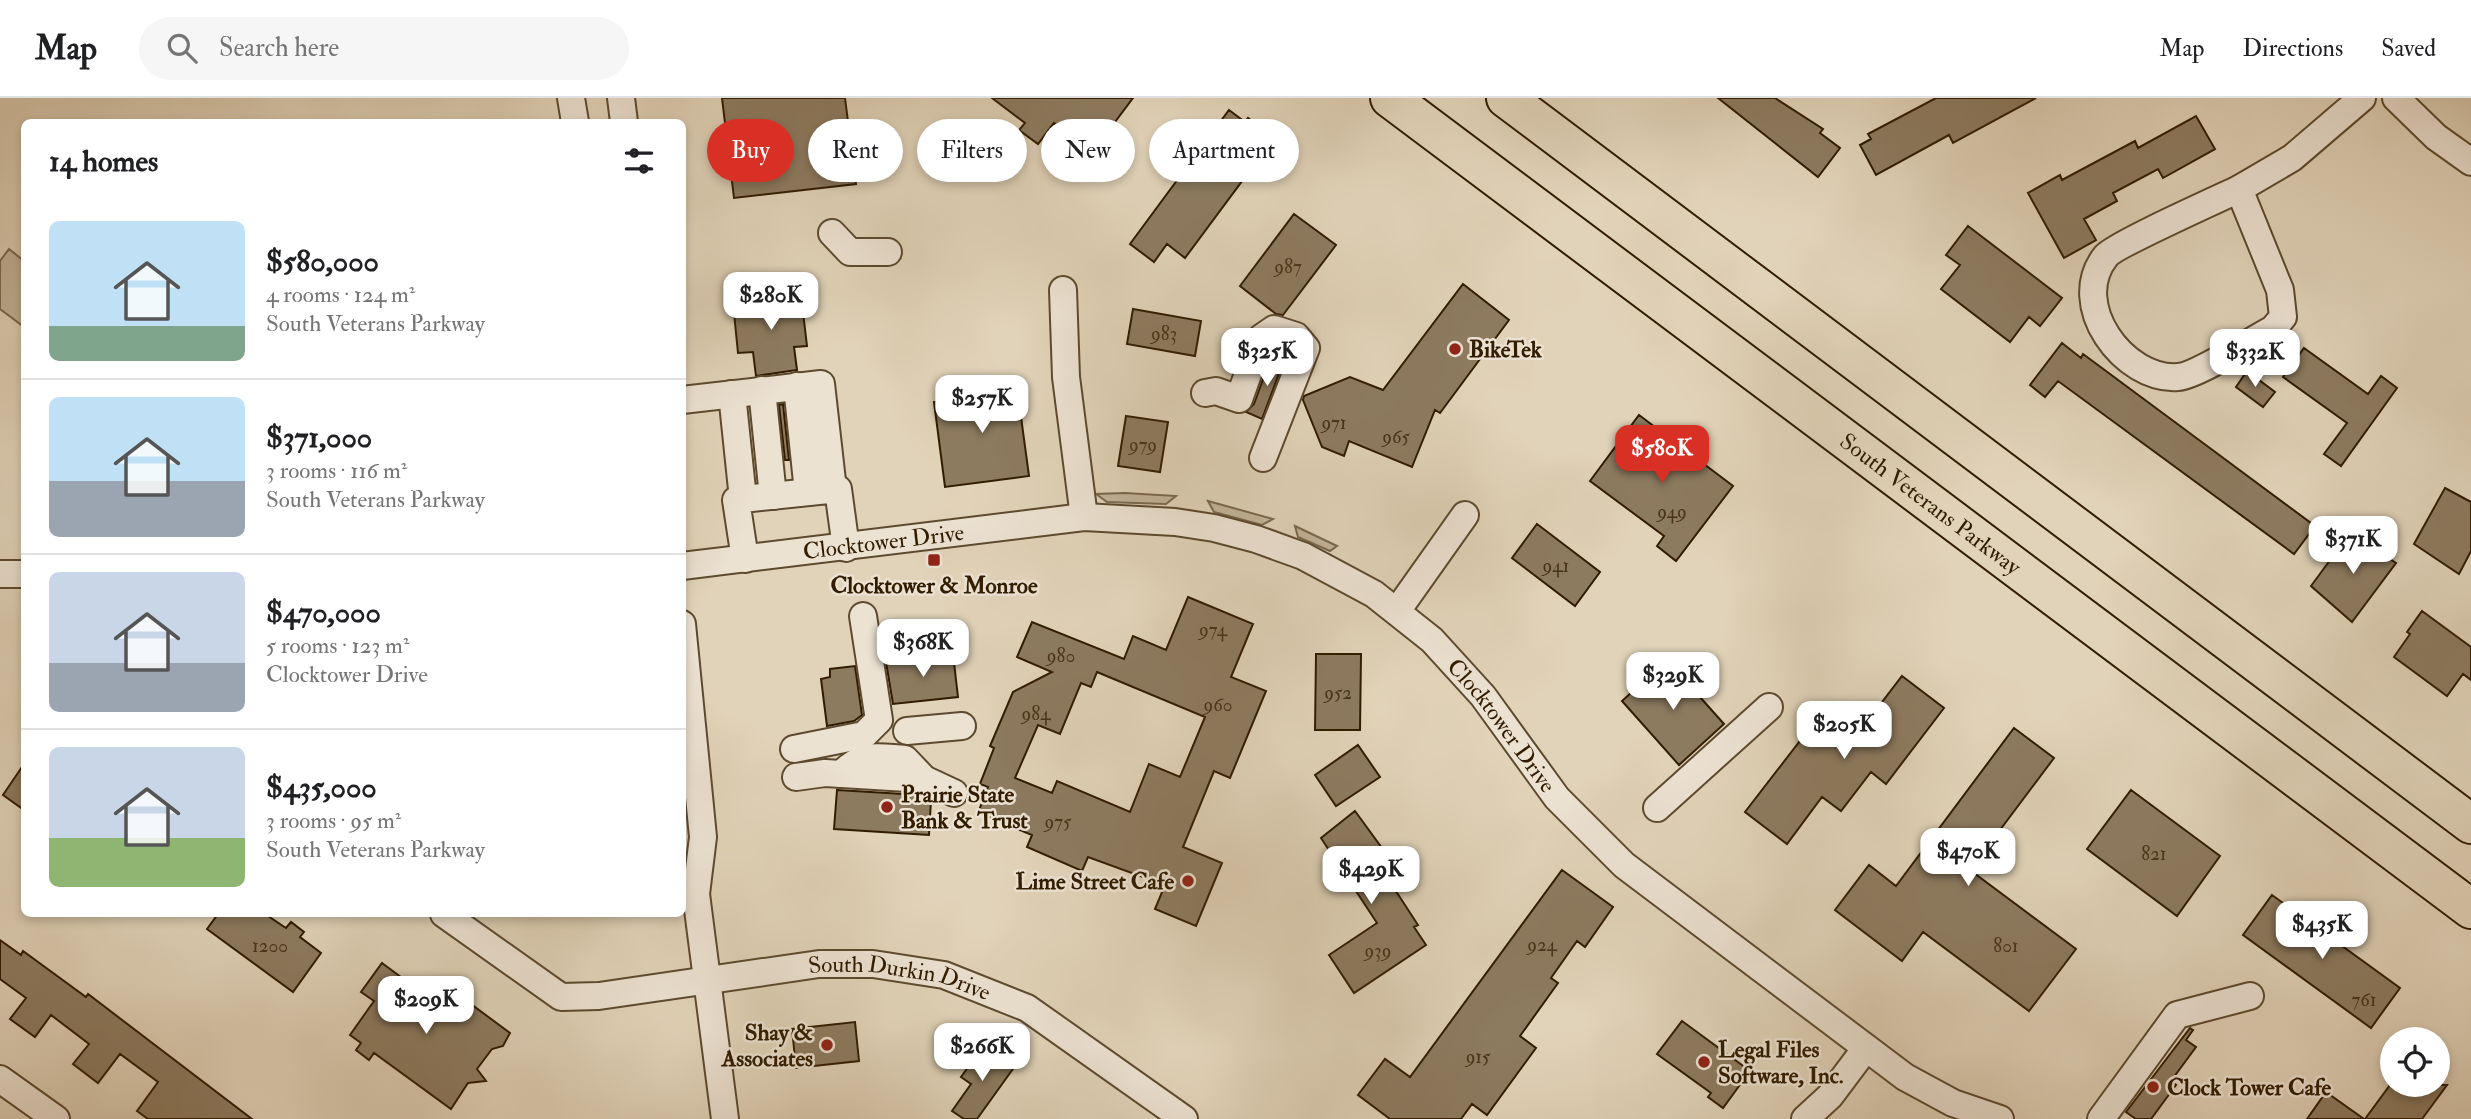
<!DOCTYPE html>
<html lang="en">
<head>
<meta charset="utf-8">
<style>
	:root { --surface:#fff; --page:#f6f6f6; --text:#202124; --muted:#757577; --line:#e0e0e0; --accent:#d93025 }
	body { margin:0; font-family:"IM FELL Double Pica",serif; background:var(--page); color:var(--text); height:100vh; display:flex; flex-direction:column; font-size:26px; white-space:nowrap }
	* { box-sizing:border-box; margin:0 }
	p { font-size:23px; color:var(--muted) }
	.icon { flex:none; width:38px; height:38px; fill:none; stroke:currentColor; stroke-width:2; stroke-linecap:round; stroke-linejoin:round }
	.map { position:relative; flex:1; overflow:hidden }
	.details { position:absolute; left:21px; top:21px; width:665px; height:798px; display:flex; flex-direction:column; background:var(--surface); border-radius:10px; box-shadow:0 4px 10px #0003 }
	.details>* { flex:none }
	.banner { position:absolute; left:707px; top:21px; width:665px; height:63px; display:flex; gap:14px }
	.controls { position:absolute; left:2380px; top:929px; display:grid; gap:14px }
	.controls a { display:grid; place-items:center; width:70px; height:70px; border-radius:50%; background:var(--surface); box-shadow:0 4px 10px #0003; font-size:35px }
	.price { position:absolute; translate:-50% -60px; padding:0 16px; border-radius:14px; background:#fff; color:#222; font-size:23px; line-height:46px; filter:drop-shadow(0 2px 4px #0008) }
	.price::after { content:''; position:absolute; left:50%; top:42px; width:21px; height:16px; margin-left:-10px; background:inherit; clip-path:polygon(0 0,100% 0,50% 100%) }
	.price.selected { background:var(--accent); color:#fff }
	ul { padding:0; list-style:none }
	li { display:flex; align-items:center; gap:21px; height:175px; padding:0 28px }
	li+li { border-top:2px solid var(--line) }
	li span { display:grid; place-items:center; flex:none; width:196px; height:140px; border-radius:10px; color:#555 }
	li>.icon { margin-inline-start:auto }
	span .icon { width:84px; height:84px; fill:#fffc; stroke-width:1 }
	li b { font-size:30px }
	h2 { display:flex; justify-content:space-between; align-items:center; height:84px; padding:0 28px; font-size:30px }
	.tag { padding:0 24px; border-radius:32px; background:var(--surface); box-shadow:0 4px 10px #0003; font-size:24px; line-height:63px }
	.tag.selected { background:var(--accent); color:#fff }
	header { display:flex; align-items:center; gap:42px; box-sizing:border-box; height:98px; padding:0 35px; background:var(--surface); border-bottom:2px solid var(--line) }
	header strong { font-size:33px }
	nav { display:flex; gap:38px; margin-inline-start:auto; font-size:24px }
	.search { width:490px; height:63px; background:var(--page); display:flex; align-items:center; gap:18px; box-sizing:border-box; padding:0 24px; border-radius:38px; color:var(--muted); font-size:26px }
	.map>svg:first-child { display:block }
</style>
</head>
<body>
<header>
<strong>Map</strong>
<div class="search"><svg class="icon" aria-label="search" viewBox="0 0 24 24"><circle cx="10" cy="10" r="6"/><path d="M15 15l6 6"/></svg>Search here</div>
<nav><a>Map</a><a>Directions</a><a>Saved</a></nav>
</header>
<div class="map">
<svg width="2471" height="1021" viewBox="0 0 2471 1021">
	<rect width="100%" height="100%" fill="#e1d3b9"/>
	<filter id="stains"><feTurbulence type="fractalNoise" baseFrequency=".00286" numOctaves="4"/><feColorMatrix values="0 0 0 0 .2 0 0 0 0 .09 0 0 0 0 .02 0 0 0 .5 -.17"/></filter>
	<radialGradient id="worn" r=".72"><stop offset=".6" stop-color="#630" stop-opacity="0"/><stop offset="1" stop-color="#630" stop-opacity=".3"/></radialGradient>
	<path fill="#c3b49a" stroke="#7a684d" stroke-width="2" d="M 9,151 L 24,163 L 24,229 L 0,211 L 0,163 Z
		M 1125,395 L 1176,398 L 1166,406 L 1107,404 L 1096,396 Z
		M 1208,403 L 1273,421 L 1262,427 L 1214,414 Z
		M 1295,428 L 1337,448 L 1330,453 L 1298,439 Z"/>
	<path fill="#8d7b60" stroke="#311c00" stroke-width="2" fill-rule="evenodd" d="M 722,0 L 845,0 L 856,86 L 734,100 Z
		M 992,0 L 1133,0 L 1100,44 L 1098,42 L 1090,52 L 1054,25 L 1038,46 L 1019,32 L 1025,25 Z
		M 1718,0 L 1775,0 L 1823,31 L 1820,35 L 1840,50 L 1818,79 Z
		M 1936,0 L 2036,0 L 1953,45 L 1949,37 L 1876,77 L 1860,47 L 1871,41 L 1868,36 Z
		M 1229,12 L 1245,24 L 1248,20 L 1274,40 L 1185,160 L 1167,146 L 1154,164 L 1130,146 Z
		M 2196,18 L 2215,51 L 2163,80 L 2158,71 L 2113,95 L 2117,103 L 2084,121 L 2096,142 L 2064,160 L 2028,95 L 2060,77 L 2062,82 L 2135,43 L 2138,50 Z
		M 1294,116 L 1336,147 L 1283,217 L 1276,216 L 1240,188 Z
		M 1968,128 L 2062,200 L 2040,228 L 2029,219 L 2010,244 L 1941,191 L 1960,167 L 1946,157 Z
		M 1463,186 L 1509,222 L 1440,315 L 1435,312 L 1412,369 L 1349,343 L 1344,358 L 1322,349 L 1303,302 L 1304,298 L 1350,279 L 1383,292 Z
		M 801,197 L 807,248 L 794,249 L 797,272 L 756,278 L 753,254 L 738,255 L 733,205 Z
		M 1133,211 L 1201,223 L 1195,258 L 1127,246 Z
		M 2062,245 L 2081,260 L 2083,256 L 2315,428 L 2294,456 L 2058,283 L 2045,299 L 2030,287 Z
		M 2304,250 L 2368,296 L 2381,278 L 2397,290 L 2341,368 L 2324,356 L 2347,325 L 2283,279 Z
		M 1272,257 L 1284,262 L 1262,321 L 1246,314 L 1254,306 Z
		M 2247,273 L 2275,294 L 2263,309 L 2236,289 Z
		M 1016,282 L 1029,378 L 945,389 L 934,304 L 959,301 L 958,290 Z
		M 783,306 L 789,362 L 785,362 L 779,307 Z
		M 1639,317 L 1733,388 L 1676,463 L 1657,448 L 1664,438 L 1590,383 Z
		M 1126,318 L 1168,324 L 1160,374 L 1118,368 Z
		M 2445,390 L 2471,404 L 2471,453 L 2459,476 L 2414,446 Z
		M 1537,426 L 1600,474 L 1575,508 L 1512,460 Z
		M 2350,435 L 2396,465 L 2352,524 L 2311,488 Z
		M 1188,499 L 1253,526 L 1231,579 L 1266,593 L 1230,680 L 1214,673 L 1183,749 L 1222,765 L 1196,828 L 1155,811 L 1165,787 L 1088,759 L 1082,773 L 1027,749 L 1032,737 L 978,715 L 988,689 L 980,686 L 994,650 L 990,648 L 1013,594 L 1052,574 L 1017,559 L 1032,524 L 1124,561 L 1133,538 L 1166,552 ZM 1097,574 L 1205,619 L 1180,679 L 1149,666 L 1130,714 L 1057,683 L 1052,695 L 1015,680 L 1038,627 L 1060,636 L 1081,585 L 1091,589 Z
		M 2422,513 L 2471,549 L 2471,582 L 2463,576 L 2447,598 L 2394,559 L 2410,536 L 2407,534 Z
		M 953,556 L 958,599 L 893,606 L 886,564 Z
		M 1316,556 L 1361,556 L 1360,632 L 1315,632 Z
		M 1667,562 L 1724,626 L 1679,667 L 1622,603 Z
		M 855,568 L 862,617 L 854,623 L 827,628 L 821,581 L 830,579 L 830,571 Z
		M 1902,578 L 1944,610 L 1886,686 L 1871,674 L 1841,713 L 1822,699 L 1787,746 L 1745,714 L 1813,626 L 1846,651 Z
		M 2014,630 L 2054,660 L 1970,772 L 2076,851 L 2029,913 L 1923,834 L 1902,863 L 1835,812 L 1869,767 L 1896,788 Z
		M 1358,647 L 1380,679 L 1336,708 L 1315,677 Z
		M 24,666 L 24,712 L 3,697 Z
		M 837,692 L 920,697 L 931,702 L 929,737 L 834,731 Z
		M 2131,692 L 2220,758 L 2177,818 L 2087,751 Z
		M 1355,713 L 1387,757 L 1385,759 L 1400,782 L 1392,787 L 1418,827 L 1414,829 L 1426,847 L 1354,895 L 1329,857 L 1377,825 L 1321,740 Z
		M 1562,772 L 1613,809 L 1585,849 L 1577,843 L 1551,880 L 1558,885 L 1520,938 L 1536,950 L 1487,1017 L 1472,1006 L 1461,1021 L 1390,1021 L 1358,997 L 1385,961 L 1410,979 Z
		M 2272,797 L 2400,890 L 2371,930 L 2243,837 Z
		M 218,816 L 265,816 L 286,830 L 291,824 L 304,834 L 300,839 L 321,855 L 293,894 L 207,831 Z
		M 0,842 L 21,857 L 23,853 L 86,899 L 88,896 L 252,1021 L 148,1021 L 137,1013 L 158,984 L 120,956 L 98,985 L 73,966 L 89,946 L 51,917 L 35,939 L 10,921 L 26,900 L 0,881 Z
		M 382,865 L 444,911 L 456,895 L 510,935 L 503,948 L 492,951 L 477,971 L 486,983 L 468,985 L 451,1011 L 374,955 L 369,962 L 356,952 L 361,945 L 350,937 L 374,903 L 361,894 Z
		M 1682,923 L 1750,973 L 1723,1010 L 1708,999 L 1711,995 L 1657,956 Z
		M 855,924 L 859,963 L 796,970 L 792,931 Z
		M 2190,930 L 2193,932 L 2186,942 L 2196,949 L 2171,983 L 2176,987 L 2151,1021 L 2136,1021 L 2126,1014 Z
		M 984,947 L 1015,968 L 977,1021 L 964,1021 L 952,1013 L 971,986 L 961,979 Z
		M 2390,987 L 2447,987 L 2422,1021 L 2365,1021 Z
		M 2326,994 L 2364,1021 L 2307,1021 Z"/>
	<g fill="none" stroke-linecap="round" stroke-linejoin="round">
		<defs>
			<g id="minor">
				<path d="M 571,0 L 575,24"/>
				<path d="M 621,0 L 624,24"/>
				<path d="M 2396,0 L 2436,39 L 2471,64"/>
				<path d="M 2239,91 L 2280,192 L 2283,219 L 2273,231 C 2254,241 2196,278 2178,279 C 2124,283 2067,206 2106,158 C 2115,147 2218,101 2239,91 Z"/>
				<path d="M 2239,91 L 2292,60 L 2362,0"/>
				<path d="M 832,135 L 850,154 L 888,154"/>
				<path d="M 1063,192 L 1066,279 L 1084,419"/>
				<path d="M 797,288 L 808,394"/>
				<path d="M 762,292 L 773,398"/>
				<path d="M 1205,295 L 1216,293 L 1239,301 L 1261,240 L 1274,231 L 1296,238 L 1306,250 L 1263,360"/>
				<path d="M 732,296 L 743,401"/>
				<path d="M 682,302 L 821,286 L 833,392"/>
				<path d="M 745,461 L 736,402 L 743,401 L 838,391 L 846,450"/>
				<path id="s1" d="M 682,468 L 1084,419 L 1175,424 L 1214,430 L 1256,441 L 1303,458 L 1374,496 L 1432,542 L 1483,598 L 1557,700 L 1624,767 L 1905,979 L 1953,1005 L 2000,1021"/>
				<path d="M 0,476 L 24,476"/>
				<path d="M 1397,513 L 1465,417"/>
				<path d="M 682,526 L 703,739 L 696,796 L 725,1021"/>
				<path d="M 907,633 L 962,628"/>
				<path d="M 794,651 L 864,637 L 879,622 L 863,518"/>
				<path d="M 841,676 C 864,654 875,659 905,661 L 924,681"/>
				<path d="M 796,679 L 825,675 L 924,681 L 954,695"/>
				<path d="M 1657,710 L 1769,609"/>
				<path id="s2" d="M 444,816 L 561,899 L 599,898 L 819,866 L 873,866 L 944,877 L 1027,910 L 1184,1021"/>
				<path d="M 0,981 L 56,1021"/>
				<path d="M 1805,1021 L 1830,998 L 1866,950"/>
				<path d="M 2101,1021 L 2177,917 L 2250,898"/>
			</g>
			<g id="highway">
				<path id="s3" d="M 1390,0 L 2471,811"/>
				<path d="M 1506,0 L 2471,726"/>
			</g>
		</defs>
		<use href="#minor" stroke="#5d4a2e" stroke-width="30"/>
		<use href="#highway" stroke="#311c00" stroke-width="42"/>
		<use href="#minor" stroke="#ece2d2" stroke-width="26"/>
		<use href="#highway" stroke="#e1d3b9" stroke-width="38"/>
	</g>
	<g fill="#8f2418" stroke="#ece2d2" stroke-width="2.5">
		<circle cx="1455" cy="251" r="7"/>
		<rect x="927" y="455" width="14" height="14" rx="3.5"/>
		<circle cx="887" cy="709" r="7"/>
		<circle cx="1188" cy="783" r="7"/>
		<circle cx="827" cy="947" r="7"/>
		<circle cx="1704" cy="964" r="7"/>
		<circle cx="2153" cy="989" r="7"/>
	</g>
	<g text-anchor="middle" stroke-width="5" stroke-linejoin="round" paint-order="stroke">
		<g font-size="19" fill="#483418">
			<text x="1288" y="175">987</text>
			<text x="1164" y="242">983</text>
			<text x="1334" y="331">971</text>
			<text x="1396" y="345">965</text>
			<text x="1143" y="353">979</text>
			<text x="1672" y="420">949</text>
			<text x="1556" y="474">941</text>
			<text x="1213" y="538">974</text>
			<text x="1061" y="564">980</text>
			<text x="1338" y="601">952</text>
			<text x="1218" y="613">960</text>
			<text x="1036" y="622">984</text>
			<text x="1058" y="730">975</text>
			<text x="2154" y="762">821</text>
			<text x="1542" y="853">924</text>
			<text x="270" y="854">1200</text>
			<text x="2006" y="854">801</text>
			<text x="1378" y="859">939</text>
			<text x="2364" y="908">761</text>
			<text x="1478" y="965">915</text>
		</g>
		<g font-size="23" font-weight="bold" fill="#311c00" stroke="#ece2d2" text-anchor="start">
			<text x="1469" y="259">BikeTek</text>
			<text x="934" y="495" text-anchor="middle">Clocktower &amp; Monroe</text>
			<text x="901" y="704">Prairie State<tspan x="901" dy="26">Bank &amp; Trust</tspan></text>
			<text x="1174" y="791" text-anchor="end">Lime Street Cafe</text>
			<text x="813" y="942" text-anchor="end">Shay &amp;<tspan x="813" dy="26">Associates</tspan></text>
			<text x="1718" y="959">Legal Files<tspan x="1718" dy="26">Software, Inc.</tspan></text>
			<text x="2167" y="997">Clock Tower Cafe</text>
		</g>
		<g font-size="23" fill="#311c00" stroke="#ece2d2">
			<text dy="8" stroke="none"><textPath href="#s3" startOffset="676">South Veterans Parkway</textPath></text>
			<text dy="8" stroke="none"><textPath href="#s1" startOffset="203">Clocktower Drive</textPath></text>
			<text dy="8" stroke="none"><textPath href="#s1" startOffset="894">Clocktower Drive</textPath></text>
			<text dy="8" stroke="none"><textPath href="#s2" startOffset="486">South Durkin Drive</textPath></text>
		</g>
	</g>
	<rect width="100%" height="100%" filter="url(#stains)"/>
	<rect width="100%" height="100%" fill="url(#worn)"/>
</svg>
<div class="controls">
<a><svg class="icon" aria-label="locate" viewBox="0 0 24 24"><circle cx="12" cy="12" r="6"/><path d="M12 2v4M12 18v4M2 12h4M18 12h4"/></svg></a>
</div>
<b class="price" style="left:771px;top:234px">$280K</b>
<b class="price" style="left:1267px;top:290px">$325K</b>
<b class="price" style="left:2255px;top:291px">$332K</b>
<b class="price" style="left:982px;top:337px">$257K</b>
<b class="price selected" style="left:1662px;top:387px">$580K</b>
<b class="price" style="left:2353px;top:478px">$371K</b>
<b class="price" style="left:923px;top:581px">$368K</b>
<b class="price" style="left:1673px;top:614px">$329K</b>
<b class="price" style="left:1844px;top:663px">$205K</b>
<b class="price" style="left:1968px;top:790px">$470K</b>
<b class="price" style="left:1371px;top:808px">$429K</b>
<b class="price" style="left:2322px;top:863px">$435K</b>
<b class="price" style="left:426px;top:938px">$209K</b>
<b class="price" style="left:982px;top:985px">$266K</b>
<div class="banner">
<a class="tag selected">Buy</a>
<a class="tag">Rent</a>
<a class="tag">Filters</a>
<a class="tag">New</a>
<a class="tag">Apartment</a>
</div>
<section class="details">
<h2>14 homes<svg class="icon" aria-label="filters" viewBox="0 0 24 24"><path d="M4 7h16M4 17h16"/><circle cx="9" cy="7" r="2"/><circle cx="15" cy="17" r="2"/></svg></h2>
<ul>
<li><span style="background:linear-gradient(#bfe0f5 75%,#7fa58c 0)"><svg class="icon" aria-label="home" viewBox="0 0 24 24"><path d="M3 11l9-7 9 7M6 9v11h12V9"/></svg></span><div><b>$580,000</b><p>4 rooms · 124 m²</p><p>South Veterans Parkway</p></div></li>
<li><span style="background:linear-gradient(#bfe0f5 60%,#9aa5b1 0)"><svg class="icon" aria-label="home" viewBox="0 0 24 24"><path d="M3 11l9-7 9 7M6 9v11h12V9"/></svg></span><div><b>$371,000</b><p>3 rooms · 116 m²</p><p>South Veterans Parkway</p></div></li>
<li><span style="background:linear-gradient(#c9d6e8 65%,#9aa5b1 0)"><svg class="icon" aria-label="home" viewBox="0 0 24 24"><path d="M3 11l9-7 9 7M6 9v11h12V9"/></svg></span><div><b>$470,000</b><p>5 rooms · 123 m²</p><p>Clocktower Drive</p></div></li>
<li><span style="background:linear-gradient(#c9d6e8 65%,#8fb573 0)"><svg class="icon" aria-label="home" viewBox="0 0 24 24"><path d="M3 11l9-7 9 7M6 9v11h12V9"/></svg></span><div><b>$435,000</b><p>3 rooms · 95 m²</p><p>South Veterans Parkway</p></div></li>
</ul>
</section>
</div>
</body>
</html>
